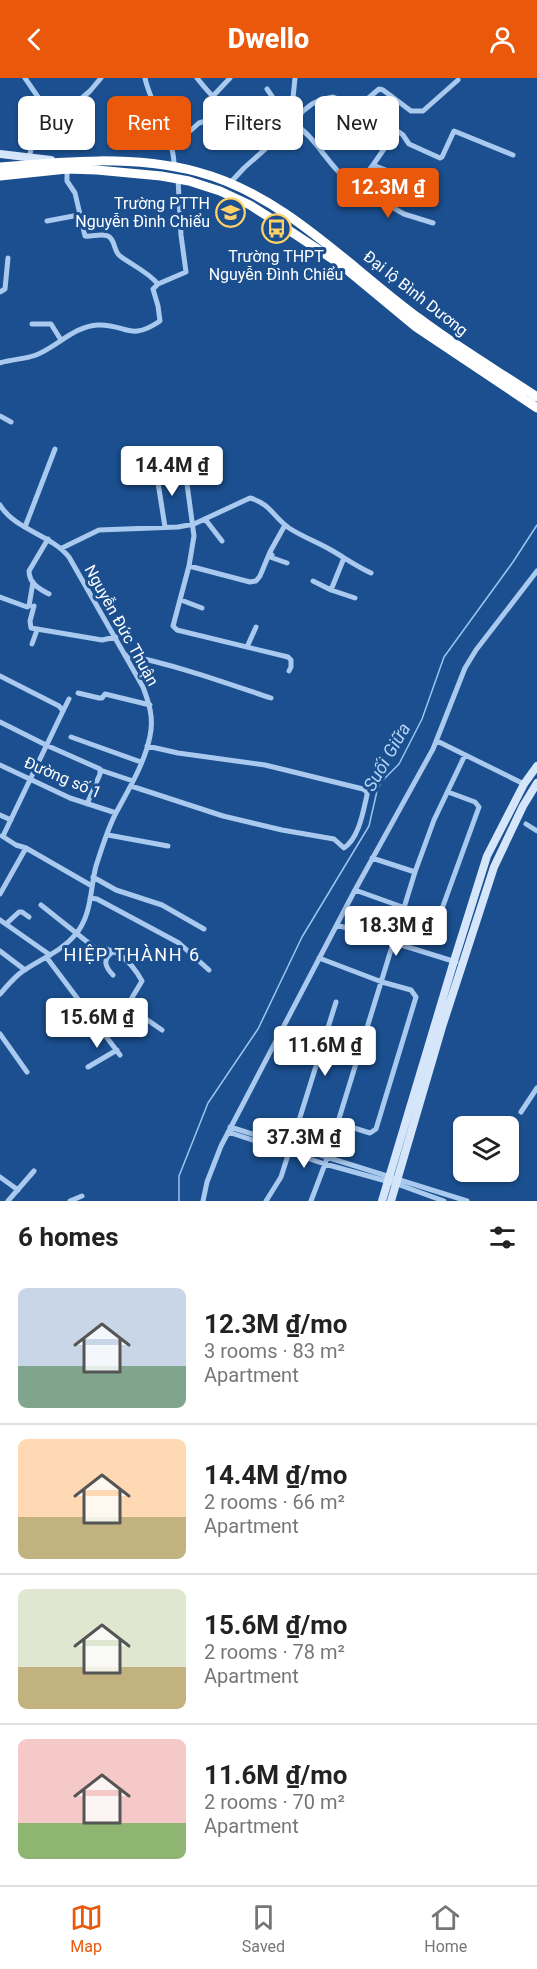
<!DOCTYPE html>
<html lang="en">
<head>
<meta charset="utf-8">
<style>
	:root { --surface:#fff; --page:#f6f6f6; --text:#222; --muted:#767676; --line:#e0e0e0; --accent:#ea580c }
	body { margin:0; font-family:Roboto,sans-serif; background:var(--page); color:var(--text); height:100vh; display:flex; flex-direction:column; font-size:22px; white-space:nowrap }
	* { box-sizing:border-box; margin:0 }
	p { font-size:20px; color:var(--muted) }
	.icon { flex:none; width:33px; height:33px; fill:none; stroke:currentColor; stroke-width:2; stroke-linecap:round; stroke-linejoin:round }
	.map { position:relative; height:1123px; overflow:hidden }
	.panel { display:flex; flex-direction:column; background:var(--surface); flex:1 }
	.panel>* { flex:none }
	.guide { position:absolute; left:18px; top:18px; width:501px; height:54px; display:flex; gap:12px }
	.tools { position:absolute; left:453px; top:1038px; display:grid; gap:12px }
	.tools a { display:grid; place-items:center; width:66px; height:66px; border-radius:9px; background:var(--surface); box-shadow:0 2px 4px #0004; font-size:30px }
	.price { position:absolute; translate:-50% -51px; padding:0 14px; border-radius:6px; background:#fff; color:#222; font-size:20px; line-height:39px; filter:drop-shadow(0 2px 3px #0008) }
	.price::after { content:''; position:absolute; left:50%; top:36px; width:18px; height:14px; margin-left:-9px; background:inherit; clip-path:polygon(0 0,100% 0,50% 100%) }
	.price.selected { background:var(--accent); color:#fff }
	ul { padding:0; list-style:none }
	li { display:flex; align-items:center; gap:18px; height:150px; padding:0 18px }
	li+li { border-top:2px solid var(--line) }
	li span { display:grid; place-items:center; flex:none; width:168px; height:120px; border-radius:9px; color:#555 }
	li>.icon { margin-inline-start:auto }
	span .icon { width:72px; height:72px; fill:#fffc; stroke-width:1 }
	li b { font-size:26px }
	h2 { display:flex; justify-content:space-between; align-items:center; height:72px; padding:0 18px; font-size:26px }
	.tag { padding:0 21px; border-radius:9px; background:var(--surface); box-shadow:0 2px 4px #0004; font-size:21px; line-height:54px }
	.tag.selected { background:var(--accent); color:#fff }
	header { display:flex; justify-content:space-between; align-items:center; height:78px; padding:0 18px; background:var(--accent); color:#fff; font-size:27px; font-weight:800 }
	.tabs { display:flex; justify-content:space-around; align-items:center; height:84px; border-top:2px solid var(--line); background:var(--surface); font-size:16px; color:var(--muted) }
	.tabs a { display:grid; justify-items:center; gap:3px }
	.tabs .selected { color:var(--accent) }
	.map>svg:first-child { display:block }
</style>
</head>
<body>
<header><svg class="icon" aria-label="back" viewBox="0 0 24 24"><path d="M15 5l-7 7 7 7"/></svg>Dwello<svg class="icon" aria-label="person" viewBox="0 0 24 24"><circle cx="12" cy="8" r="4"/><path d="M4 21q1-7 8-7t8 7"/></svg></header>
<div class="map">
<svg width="537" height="1123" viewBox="0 0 537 1123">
	<rect width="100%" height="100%" fill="#1b4f8f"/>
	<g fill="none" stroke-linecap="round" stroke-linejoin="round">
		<path stroke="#9cc4f0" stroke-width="1.5" d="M 179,1123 L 179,1098 L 208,1025 L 258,951 L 302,859 L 369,748 L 377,713 L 381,704 L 399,686 L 422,641 L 444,579 L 513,484 L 537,447"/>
		<path stroke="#a9c9ee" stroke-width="5" d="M 25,0 L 51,38
			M 145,0 C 151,29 175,59 174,89
			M 197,0 C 217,26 242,47 263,71
			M 295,0 L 292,30 L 298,38
			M 267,11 L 278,27 L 292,30
			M 212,19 L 230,0
			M 293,45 C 318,60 329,92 356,108 L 373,87 L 424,107
			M 169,64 L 190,53 L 199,45 L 206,43 L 213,37
			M 29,79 L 36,53 L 44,41 L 75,26 L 90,13 L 101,0
			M 373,87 L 395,55 L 399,54 L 403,57 L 409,66 L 440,80 L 442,79 L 454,53 L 513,77
			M 230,105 L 244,90 L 292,47 L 303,33 L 312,26 L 320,22 L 333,19 L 358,29 L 379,11 L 383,12 L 411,33 L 423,33 L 458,2
			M 356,108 L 404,136 L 433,145
			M 47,143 L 79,137
			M 158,206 L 186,194 L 181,157 L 178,101
			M 0,214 L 5,211 L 8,180
			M 32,246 L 51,246 L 61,262
			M 0,285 C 12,281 26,281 36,277 C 57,269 74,248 98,247 C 127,246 129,264 160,243 L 158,228 L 153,211 L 158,206 C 148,194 132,187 120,178 C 113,173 116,162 108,158 C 101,155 92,159 85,158 L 75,115 L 67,103 L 67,91
			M 0,338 L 11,344
			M 175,371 L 180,372 L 183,376 L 194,458 L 189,488 L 173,548 L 177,552 L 288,579 L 291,582 L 291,589 L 289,593
			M 156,392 L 165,449
			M 0,427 C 15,452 50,456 69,479 L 143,609 C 149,625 154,640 150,658 C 145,684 130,709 117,733 C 108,749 102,770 96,788 C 90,811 92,838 75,857 C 60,875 37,882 19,896 C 12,902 6,909 0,916
			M 205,441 L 222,463
			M 25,449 L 55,371
			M 48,461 L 29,493 C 29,505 39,511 49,516
			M 62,470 L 99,452 L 178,449 L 194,446 L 250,420 C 271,426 273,439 289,450 C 303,459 317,464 331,472 C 345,480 356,488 371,495
			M 272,477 L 270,479 L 287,485
			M 189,488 L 250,504 L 256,503 L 260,498 L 270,474 L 285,447
			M 313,503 L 331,512 L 344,480
			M 331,512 L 355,520
			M 0,519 L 27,529 L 29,528 L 33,504
			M 181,522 L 202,530
			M 34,528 L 30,543 L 31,550 L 102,562 L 116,559
			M 32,566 L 37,552
			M 247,569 L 256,549
			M 126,577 C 176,587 223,604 271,620
			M 0,598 L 59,628 L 63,633 L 3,758
			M 78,615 L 99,620 L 102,620 L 105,616 L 150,627
			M 63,633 L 69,621
			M 0,644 L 46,667 L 100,691 L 100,696 L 87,726
			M 71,659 L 141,684
			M 437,663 L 524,706
			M 0,687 L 70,720 L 116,735
			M 100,692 L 133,703
			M 131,708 L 223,738 L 282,752 L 334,761 L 344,770 C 359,760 363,734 367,717 L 367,714 L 363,711 L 265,687 L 178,675 L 147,668
			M 0,737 L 11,742
			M 526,746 L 537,753
			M 108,757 L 168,768
			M 2,758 L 16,767 L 26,770
			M 372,780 L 415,794
			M 93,799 L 116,812 L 162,827 L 204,851
			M 355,812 L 433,840 L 439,839 L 479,729 L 475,724 L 448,714
			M 0,816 L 26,770 L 92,808
			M 90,820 L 97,821 L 179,865 L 209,892
			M 41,827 L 95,870 C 117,869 132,885 142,903 L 127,928 L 162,952
			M 0,842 L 50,877
			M 6,846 L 19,834 L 22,834 L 29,839
			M 337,847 L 456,884
			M 0,873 L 25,892
			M 47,880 L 120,977
			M 319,880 L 382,904 L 411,912 L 416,919 L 376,1051 L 370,1055 L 338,1045
			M 113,897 C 105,889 102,881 113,874
			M 0,956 L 27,994
			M 88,989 L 117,972
			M 521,1034 L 537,1010
			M 230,1049 L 467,1123
			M 228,1054 L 325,1086 L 397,1106 L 444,1123
			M 291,1068 L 336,924
			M 0,1099 L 18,1112
			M 8,1123 L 34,1093
			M 70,1123 L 82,1118
			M 203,1123 L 207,1104 L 221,1068 L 355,812 L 433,671 L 465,590 L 476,572 L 537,493
			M 266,1123 L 281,1099 L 289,1074
			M 311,1123 L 325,1086 L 415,794 L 434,742 L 465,677"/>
		<path stroke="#d6e6fa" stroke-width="8" d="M 0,76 L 51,82
			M 382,1123 L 454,883 L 487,778 L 524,706 L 537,688
			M 391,1123 L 442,949 L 494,789 L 523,728 L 537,705"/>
		<path stroke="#fff" stroke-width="9" d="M 0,89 C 66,83 134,77 198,94 C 285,117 350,190 420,241 C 457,269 498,293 537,319
			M 0,98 L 67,91 L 97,92 L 161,98 L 189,103 L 220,113 L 250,127 L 272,141 L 340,186 L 416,249 L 537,330"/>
	</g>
	<defs>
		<symbol id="school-ring" viewBox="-11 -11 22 22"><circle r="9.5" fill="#1b4f8f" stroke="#ffd166" stroke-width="1.5"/><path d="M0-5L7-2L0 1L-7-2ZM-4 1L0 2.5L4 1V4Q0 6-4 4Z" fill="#ffd166"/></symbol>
		<symbol id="bus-ring" viewBox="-11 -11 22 22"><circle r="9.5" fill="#1b4f8f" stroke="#ffd166" stroke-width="1.5"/><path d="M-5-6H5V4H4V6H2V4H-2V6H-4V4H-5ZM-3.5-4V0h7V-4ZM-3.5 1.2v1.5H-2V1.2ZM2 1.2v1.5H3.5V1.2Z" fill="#ffd166"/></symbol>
	</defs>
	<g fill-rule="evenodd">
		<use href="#school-ring" x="214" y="118" width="33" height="33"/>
		<use href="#bus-ring" x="260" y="134" width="33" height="33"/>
	</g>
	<g text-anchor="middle" stroke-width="6" stroke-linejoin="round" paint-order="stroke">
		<g font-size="16" fill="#fff" stroke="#1b4f8f" text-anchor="end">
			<text x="210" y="131">Trường PTTH<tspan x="210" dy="18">Nguyễn Đình Chiểu</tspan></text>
			<text x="276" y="184" text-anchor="middle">Trường THPT<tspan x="276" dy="18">Nguyễn Đình Chiểu</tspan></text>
		</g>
		<g font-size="16" fill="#fff" stroke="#1b4f8f">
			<text transform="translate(416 215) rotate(38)" y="6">Đại lộ Bình Dương</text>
			<text transform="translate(122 547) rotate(61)" y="6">Nguyễn Đức Thuận</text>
			<text transform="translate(63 699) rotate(23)" y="6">Đường số 1</text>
		</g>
		<g font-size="18" font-style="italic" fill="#b5d3f5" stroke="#1b4f8f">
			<text transform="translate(387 679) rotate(-60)" y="6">Suối Giữa</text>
		</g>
		<g font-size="18" letter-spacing="1.5" fill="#fff" stroke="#1b4f8f">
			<text x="132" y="883">HIỆP THÀNH 6</text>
		</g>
	</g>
</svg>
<div class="tools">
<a><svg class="icon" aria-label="layers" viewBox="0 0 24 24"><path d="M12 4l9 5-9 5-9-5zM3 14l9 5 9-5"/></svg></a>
</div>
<b class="price selected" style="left:388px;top:141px">12.3M ₫</b>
<b class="price" style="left:172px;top:419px">14.4M ₫</b>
<b class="price" style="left:396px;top:879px">18.3M ₫</b>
<b class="price" style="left:97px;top:971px">15.6M ₫</b>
<b class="price" style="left:325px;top:999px">11.6M ₫</b>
<b class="price" style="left:304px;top:1091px">37.3M ₫</b>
<div class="guide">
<a class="tag">Buy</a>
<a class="tag selected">Rent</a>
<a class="tag">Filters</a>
<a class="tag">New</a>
</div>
</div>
<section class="panel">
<h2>6 homes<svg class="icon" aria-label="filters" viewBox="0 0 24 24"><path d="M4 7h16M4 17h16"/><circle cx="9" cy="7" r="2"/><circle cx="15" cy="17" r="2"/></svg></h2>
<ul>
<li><span style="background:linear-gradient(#c9d6e8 65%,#7fa58c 0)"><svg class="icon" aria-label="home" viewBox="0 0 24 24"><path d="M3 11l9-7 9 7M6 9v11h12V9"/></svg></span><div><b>12.3M ₫/mo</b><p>3 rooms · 83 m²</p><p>Apartment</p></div></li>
<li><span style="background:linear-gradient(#ffd9b3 65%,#c2b280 0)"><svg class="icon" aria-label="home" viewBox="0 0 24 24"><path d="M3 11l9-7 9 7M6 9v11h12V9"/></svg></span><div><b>14.4M ₫/mo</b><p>2 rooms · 66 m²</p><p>Apartment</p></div></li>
<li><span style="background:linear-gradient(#dfe7d0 65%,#c2b280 0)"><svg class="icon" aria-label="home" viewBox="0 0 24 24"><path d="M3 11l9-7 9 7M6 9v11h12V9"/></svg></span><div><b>15.6M ₫/mo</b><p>2 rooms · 78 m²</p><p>Apartment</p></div></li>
<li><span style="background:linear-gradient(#f6c9c9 70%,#8fb573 0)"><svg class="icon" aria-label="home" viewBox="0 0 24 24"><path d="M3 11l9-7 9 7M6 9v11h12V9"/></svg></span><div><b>11.6M ₫/mo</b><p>2 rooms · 70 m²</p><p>Apartment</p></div></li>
</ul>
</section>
<nav class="tabs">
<a class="selected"><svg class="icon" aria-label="map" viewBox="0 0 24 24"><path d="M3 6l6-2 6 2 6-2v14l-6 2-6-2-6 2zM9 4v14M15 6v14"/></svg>Map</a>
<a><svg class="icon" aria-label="saved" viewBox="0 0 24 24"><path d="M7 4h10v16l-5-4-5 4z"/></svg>Saved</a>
<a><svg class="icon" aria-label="home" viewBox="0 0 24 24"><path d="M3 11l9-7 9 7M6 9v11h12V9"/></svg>Home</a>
</nav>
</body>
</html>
